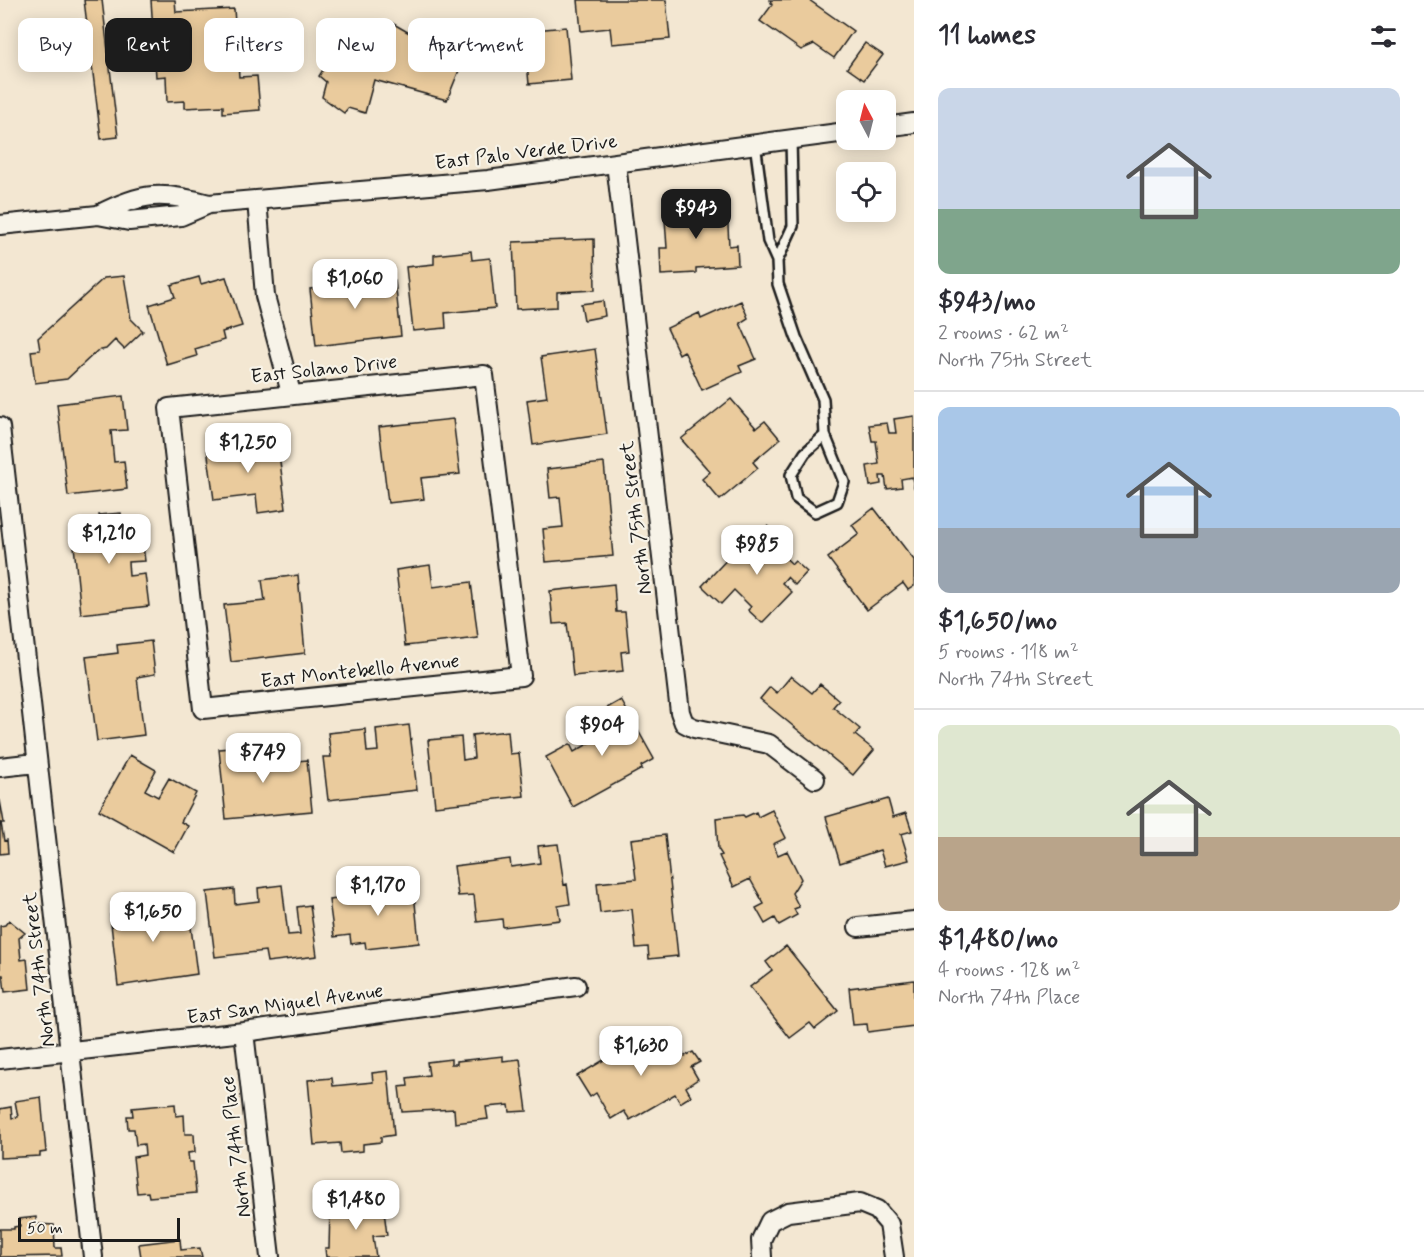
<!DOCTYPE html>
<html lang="en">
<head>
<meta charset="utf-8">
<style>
	:root { --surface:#fff; --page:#f7f7f7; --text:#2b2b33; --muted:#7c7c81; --line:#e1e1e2; --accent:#1c1c1c }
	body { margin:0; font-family:Mynerve,sans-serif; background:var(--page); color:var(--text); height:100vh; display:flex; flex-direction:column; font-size:22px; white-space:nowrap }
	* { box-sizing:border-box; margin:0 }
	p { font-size:20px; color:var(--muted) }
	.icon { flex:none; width:33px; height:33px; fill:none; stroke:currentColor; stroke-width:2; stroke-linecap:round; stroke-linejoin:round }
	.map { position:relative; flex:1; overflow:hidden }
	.panel { display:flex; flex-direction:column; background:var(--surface); width:510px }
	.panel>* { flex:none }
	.guide { position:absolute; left:18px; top:18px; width:570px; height:54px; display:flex; gap:12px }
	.needle { width:39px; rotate:353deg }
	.controls { position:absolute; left:836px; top:90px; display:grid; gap:12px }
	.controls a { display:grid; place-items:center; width:60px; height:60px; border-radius:12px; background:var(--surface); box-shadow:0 3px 15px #0003; font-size:30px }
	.scale { position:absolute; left:18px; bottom:15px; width:162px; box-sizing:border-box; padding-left:6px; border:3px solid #1c1c1c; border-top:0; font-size:16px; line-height:21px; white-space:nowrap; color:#1c1c1c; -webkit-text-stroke:4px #f7f3e8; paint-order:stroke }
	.price { position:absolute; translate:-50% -51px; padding:0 14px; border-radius:12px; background:#fff; color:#222; font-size:20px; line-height:39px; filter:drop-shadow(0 2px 3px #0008) }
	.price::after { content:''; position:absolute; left:50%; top:36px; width:18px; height:14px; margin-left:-9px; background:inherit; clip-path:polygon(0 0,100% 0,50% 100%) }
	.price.current { background:var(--accent); color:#fff }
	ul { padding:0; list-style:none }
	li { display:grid; align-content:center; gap:12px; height:318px; padding:0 24px }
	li+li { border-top:2px solid var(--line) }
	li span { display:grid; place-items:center; height:186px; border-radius:12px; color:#555 }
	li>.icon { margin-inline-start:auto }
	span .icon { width:108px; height:108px; fill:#fffc; stroke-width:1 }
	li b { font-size:26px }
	h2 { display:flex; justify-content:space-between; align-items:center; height:72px; padding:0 24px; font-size:26px }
	.chip { padding:0 21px; border-radius:12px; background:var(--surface); box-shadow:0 3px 15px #0003; font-size:21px; line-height:54px }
	.chip.current { background:var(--accent); color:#fff }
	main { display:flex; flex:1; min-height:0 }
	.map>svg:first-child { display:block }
</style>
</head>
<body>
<main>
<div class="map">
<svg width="914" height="1257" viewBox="0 0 914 1257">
	<rect width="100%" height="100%" fill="#f3e7d2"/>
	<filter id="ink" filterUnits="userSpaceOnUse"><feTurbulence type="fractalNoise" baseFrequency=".0167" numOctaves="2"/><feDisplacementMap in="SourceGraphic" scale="12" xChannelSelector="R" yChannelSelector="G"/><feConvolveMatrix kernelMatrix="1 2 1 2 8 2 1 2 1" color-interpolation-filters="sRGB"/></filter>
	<g filter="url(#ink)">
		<path fill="#eacb9d" stroke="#1c1c1c" stroke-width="1.5" d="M 84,0 L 102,0 L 118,137 L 101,139 Z
			M 151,0 L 175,0 L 176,12 L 234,9 L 239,77 L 257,76 L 260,110 L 223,113 L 223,106 L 185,108 L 185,101 L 167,102 L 166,76 L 156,77 Z
			M 578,0 L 666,0 L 670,39 L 612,44 L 610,28 L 581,31 Z
			M 770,0 L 809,0 L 853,31 L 834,58 L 814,44 L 801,50 L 760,21 L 772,5 Z
			M 349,22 L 371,28 L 369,37 L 381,46 L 389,36 L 392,23 L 418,38 L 422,32 L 431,35 L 464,58 L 447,100 L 374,80 L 365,113 L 348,108 L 344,113 L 322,97 L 326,82 L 319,76 L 344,37 Z
			M 566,27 L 571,80 L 529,84 L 524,31 Z
			M 865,43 L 883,55 L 864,80 L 847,68 Z
			M 704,203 L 704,216 L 713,216 L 713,207 L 727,206 L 729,246 L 737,245 L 738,265 L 696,268 L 696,273 L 661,275 L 660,248 L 667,248 L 664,205 Z
			M 594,239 L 595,290 L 557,292 L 557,307 L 516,309 L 513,242 Z
			M 471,251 L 472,260 L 490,258 L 495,308 L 445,313 L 446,328 L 413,331 L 406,267 L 434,264 L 434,255 Z
			M 365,274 L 366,283 L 395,280 L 401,336 L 316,346 L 310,289 L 326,287 L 325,278 Z
			M 124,276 L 131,319 L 143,331 L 124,349 L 115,340 L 106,349 L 97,351 L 67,379 L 35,383 L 31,351 L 40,350 L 38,338 L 104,278 Z
			M 199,277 L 201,284 L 226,277 L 242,326 L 222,332 L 224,340 L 195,349 L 197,356 L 167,365 L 149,305 L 175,297 L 171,285 Z
			M 603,301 L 605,316 L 584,320 L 581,304 Z
			M 741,301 L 748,318 L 740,323 L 756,359 L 739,366 L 742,372 L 702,390 L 684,351 L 679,354 L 667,328 L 699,313 L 701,319 Z
			M 595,349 L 607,434 L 533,445 L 527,400 L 547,397 L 541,357 Z
			M 123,396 L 127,430 L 111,431 L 114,462 L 124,461 L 127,489 L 68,496 L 57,404 Z
			M 731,399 L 756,428 L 765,421 L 780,439 L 753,462 L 758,468 L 720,500 L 702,479 L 710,472 L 681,439 Z
			M 914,416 L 914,488 L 912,477 L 901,479 L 902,487 L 887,489 L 885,476 L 880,476 L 881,484 L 870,486 L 867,466 L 879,464 L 876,441 L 872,441 L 869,425 L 887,423 L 889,433 L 896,433 L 894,419 Z
			M 453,419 L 460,474 L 421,478 L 424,499 L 388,503 L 379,427 Z
			M 261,441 L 262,448 L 278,446 L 286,509 L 258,513 L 256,495 L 214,500 L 207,448 Z
			M 604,463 L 613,556 L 546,562 L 543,529 L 563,527 L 560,497 L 550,498 L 547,469 Z
			M 874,508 L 914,560 L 914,586 L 908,590 L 903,583 L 867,610 L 828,558 L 859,534 L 852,525 Z
			M 121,513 L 122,525 L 140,523 L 145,561 L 128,562 L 129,576 L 145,574 L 149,606 L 81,614 L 72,526 L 100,523 L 99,515 Z
			M 768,526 L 783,539 L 775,548 L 792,564 L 795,561 L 807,572 L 795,585 L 787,577 L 782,583 L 792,592 L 762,623 L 748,610 L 751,607 L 734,590 L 721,604 L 702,586 L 733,553 L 740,560 L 748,551 L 743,546 L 754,535 L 762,542 L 765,539 L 760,535 Z
			M 430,565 L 433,587 L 471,582 L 478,638 L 405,646 L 396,570 Z
			M 298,575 L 305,653 L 231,662 L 224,605 L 265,601 L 262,580 Z
			M 614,584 L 616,612 L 625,612 L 629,651 L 621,652 L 623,671 L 573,676 L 567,623 L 553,624 L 550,591 Z
			M 151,641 L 155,674 L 137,677 L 144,735 L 97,741 L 86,657 L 118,653 L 117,645 Z
			M 791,676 L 812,693 L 820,684 L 839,700 L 833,707 L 860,729 L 855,735 L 874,750 L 853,775 L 760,699 L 770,687 L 777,693 Z
			M 621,700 L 654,759 L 641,766 L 642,769 L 573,807 L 546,757 L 570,744 L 574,752 L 602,736 L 591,717 Z
			M 409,725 L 417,790 L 328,800 L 323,757 L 331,757 L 328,733 L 365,729 L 367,752 L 378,751 L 376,729 Z
			M 508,731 L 510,754 L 519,753 L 524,796 L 435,806 L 428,740 L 461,737 L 463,760 L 474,758 L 472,735 Z
			M 263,745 L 265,764 L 307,760 L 312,811 L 226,819 L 219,749 Z
			M 130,755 L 156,770 L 145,790 L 158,797 L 169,778 L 196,793 L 181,822 L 188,826 L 174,852 L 99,810 Z
			M 888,799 L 893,817 L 906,813 L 912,831 L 901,834 L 909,860 L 885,866 L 880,850 L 840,863 L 826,817 Z
			M 0,800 L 4,823 L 1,823 L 4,841 L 7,840 L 8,853 L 0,854 Z
			M 772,810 L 786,838 L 773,844 L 778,855 L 787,851 L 801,879 L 792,893 L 799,907 L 794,909 L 797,915 L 779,925 L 775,918 L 765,924 L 756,908 L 764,904 L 750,879 L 734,887 L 719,856 L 722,855 L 718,849 L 716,818 L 743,815 L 745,817 L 756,812 L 758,817 Z
			M 665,835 L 678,956 L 649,959 L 648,947 L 636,948 L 632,909 L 600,913 L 597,883 L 636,879 L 631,839 Z
			M 558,844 L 564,885 L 567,884 L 570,904 L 558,906 L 560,920 L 503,927 L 502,919 L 477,922 L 474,895 L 458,896 L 454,866 L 510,859 L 511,867 L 540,863 L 538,846 Z
			M 413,883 L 419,943 L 366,949 L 365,942 L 351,944 L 350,935 L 334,937 L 329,900 L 372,895 L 371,888 Z
			M 282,885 L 288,935 L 300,934 L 297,907 L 310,905 L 317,956 L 267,962 L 265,951 L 215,957 L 207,892 L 234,889 L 235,904 L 259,901 L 258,888 Z
			M 162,900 L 163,907 L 188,904 L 197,974 L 118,986 L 110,915 L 130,913 L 129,904 Z
			M 9,920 L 25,933 L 19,938 L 21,960 L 27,959 L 30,989 L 5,992 L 3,975 L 0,975 L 0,926 L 5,925 Z
			M 786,946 L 838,1011 L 815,1029 L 810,1023 L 790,1038 L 750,987 L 772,970 L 766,962 Z
			M 914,980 L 914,1026 L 868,1032 L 867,1024 L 853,1025 L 849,988 Z
			M 654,1030 L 659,1038 L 665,1035 L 676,1054 L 681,1051 L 685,1056 L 693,1052 L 700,1062 L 691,1067 L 698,1079 L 686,1087 L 691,1096 L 680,1103 L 675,1094 L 630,1120 L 624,1111 L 611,1119 L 596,1093 L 590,1097 L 577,1076 Z
			M 503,1056 L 503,1061 L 520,1059 L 527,1111 L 510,1112 L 509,1105 L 486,1107 L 488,1119 L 455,1123 L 454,1109 L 402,1112 L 399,1087 L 408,1086 L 407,1078 L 429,1075 L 427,1062 L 451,1059 L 451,1064 L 457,1064 L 457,1061 Z
			M 388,1071 L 394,1135 L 381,1137 L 381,1142 L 363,1144 L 363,1151 L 341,1153 L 340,1143 L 314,1145 L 308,1080 L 332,1078 L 333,1086 L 373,1082 L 372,1073 Z
			M 41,1097 L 46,1152 L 40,1153 L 40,1156 L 0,1158 L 0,1109 L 11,1107 L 12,1118 L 18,1117 L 15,1101 Z
			M 175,1104 L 176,1116 L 184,1115 L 185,1134 L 194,1134 L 195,1152 L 188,1153 L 189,1162 L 193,1162 L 196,1193 L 149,1197 L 148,1192 L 137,1193 L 133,1157 L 145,1155 L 144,1144 L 136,1145 L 134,1129 L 128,1129 L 127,1116 L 133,1116 L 132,1108 Z
			M 383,1203 L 387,1235 L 373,1236 L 376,1257 L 326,1257 L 325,1248 L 329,1248 L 330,1209 Z
			M 36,1217 L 36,1224 L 54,1225 L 55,1248 L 61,1248 L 62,1256 L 0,1257 L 0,1229 L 14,1229 L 14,1227 L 20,1226 L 19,1219 Z
			M 180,1239 L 181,1250 L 200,1248 L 202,1257 L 141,1257 L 139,1244 Z"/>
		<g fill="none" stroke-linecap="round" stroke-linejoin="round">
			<defs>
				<path id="lane" d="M 755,143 L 768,241 L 777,261 L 793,226 L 791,139
					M 777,261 L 778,284 L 796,337 L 823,399 L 825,435 L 844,482 L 837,502 L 815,512 L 796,498 L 791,475 L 805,453 L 825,435"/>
				<path id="street" d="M 885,127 L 914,123
					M 616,163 L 680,712 L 684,723 L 694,728 L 769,744 L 815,779
					M 257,200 L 265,296 L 291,393
					M 98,215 C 142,192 162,191 209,204 L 488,180 L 846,132
					M 0,225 L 98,215 L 129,221 L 181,216 L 209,204
					M 484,375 L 521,676 L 203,709 L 169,408 Z
					M 0,427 L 93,1257
					M 0,767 L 36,763
					M 858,927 L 914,921
					M 244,1032 L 270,1257
					M 0,1059 L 244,1032 L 576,986
					M 762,1257 L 761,1240 L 770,1221 L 788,1212 L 860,1203 L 877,1210 L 889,1224 L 894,1257"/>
			</defs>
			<use href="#lane" stroke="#1c1c1c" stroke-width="14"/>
			<use href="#street" stroke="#1c1c1c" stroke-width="22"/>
			<use href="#lane" stroke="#f7f3e8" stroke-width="9"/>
			<use href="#street" stroke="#f7f3e8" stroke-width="18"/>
		</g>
	</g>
	<g text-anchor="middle" stroke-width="4.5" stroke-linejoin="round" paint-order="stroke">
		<g font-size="20" fill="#1c1c1c" stroke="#f7f3e8">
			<text transform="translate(526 151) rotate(-7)" y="7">East Palo Verde Drive</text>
			<text transform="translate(324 368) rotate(-6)" y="7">East Solano Drive</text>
			<text transform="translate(635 518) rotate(-97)" y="7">North 75th Street</text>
			<text transform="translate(360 670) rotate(-6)" y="7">East Montebello Avenue</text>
			<text transform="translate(38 970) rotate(-97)" y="7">North 74th Street</text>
			<text transform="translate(285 1003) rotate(-8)" y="7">East San Miguel Avenue</text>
			<text transform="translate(235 1147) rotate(-97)" y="7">North 74th Place</text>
		</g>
	</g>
</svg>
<div class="controls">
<a><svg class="needle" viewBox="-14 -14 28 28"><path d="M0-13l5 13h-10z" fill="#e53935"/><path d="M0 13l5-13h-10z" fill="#7c7c81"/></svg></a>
<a><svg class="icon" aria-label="locate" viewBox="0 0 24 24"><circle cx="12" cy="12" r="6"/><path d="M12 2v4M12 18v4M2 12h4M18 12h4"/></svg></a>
</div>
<div class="scale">50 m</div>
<b class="price current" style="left:696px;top:240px">$943</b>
<b class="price" style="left:355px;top:310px">$1,060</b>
<b class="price" style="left:248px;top:474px">$1,250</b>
<b class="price" style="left:109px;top:565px">$1,210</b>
<b class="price" style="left:757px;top:576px">$985</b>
<b class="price" style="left:602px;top:757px">$904</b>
<b class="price" style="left:263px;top:784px">$749</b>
<b class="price" style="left:378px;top:917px">$1,170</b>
<b class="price" style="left:153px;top:943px">$1,650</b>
<b class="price" style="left:641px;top:1077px">$1,630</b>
<b class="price" style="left:356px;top:1231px">$1,480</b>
<div class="guide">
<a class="chip">Buy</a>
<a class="chip current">Rent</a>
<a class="chip">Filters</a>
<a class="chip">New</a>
<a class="chip">Apartment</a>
</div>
</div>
<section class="panel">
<h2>11 homes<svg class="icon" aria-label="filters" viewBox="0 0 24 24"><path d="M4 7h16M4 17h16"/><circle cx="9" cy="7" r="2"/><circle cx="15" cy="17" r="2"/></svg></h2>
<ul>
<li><span style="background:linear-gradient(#c9d6e8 65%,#7fa58c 0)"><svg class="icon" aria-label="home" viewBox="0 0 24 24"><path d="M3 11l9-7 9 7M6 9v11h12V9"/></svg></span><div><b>$943/mo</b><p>2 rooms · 62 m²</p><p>North 75th Street</p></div></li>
<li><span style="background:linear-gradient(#a9c7e8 65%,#9aa5b1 0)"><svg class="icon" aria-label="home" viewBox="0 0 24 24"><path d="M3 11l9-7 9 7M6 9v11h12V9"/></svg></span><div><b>$1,650/mo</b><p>5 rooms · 118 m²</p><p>North 74th Street</p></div></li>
<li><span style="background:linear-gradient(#dfe7d0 60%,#b9a48a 0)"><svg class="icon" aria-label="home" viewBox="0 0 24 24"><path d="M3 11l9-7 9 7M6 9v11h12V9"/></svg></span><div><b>$1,480/mo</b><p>4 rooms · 128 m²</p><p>North 74th Place</p></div></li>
</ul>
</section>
</main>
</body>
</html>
